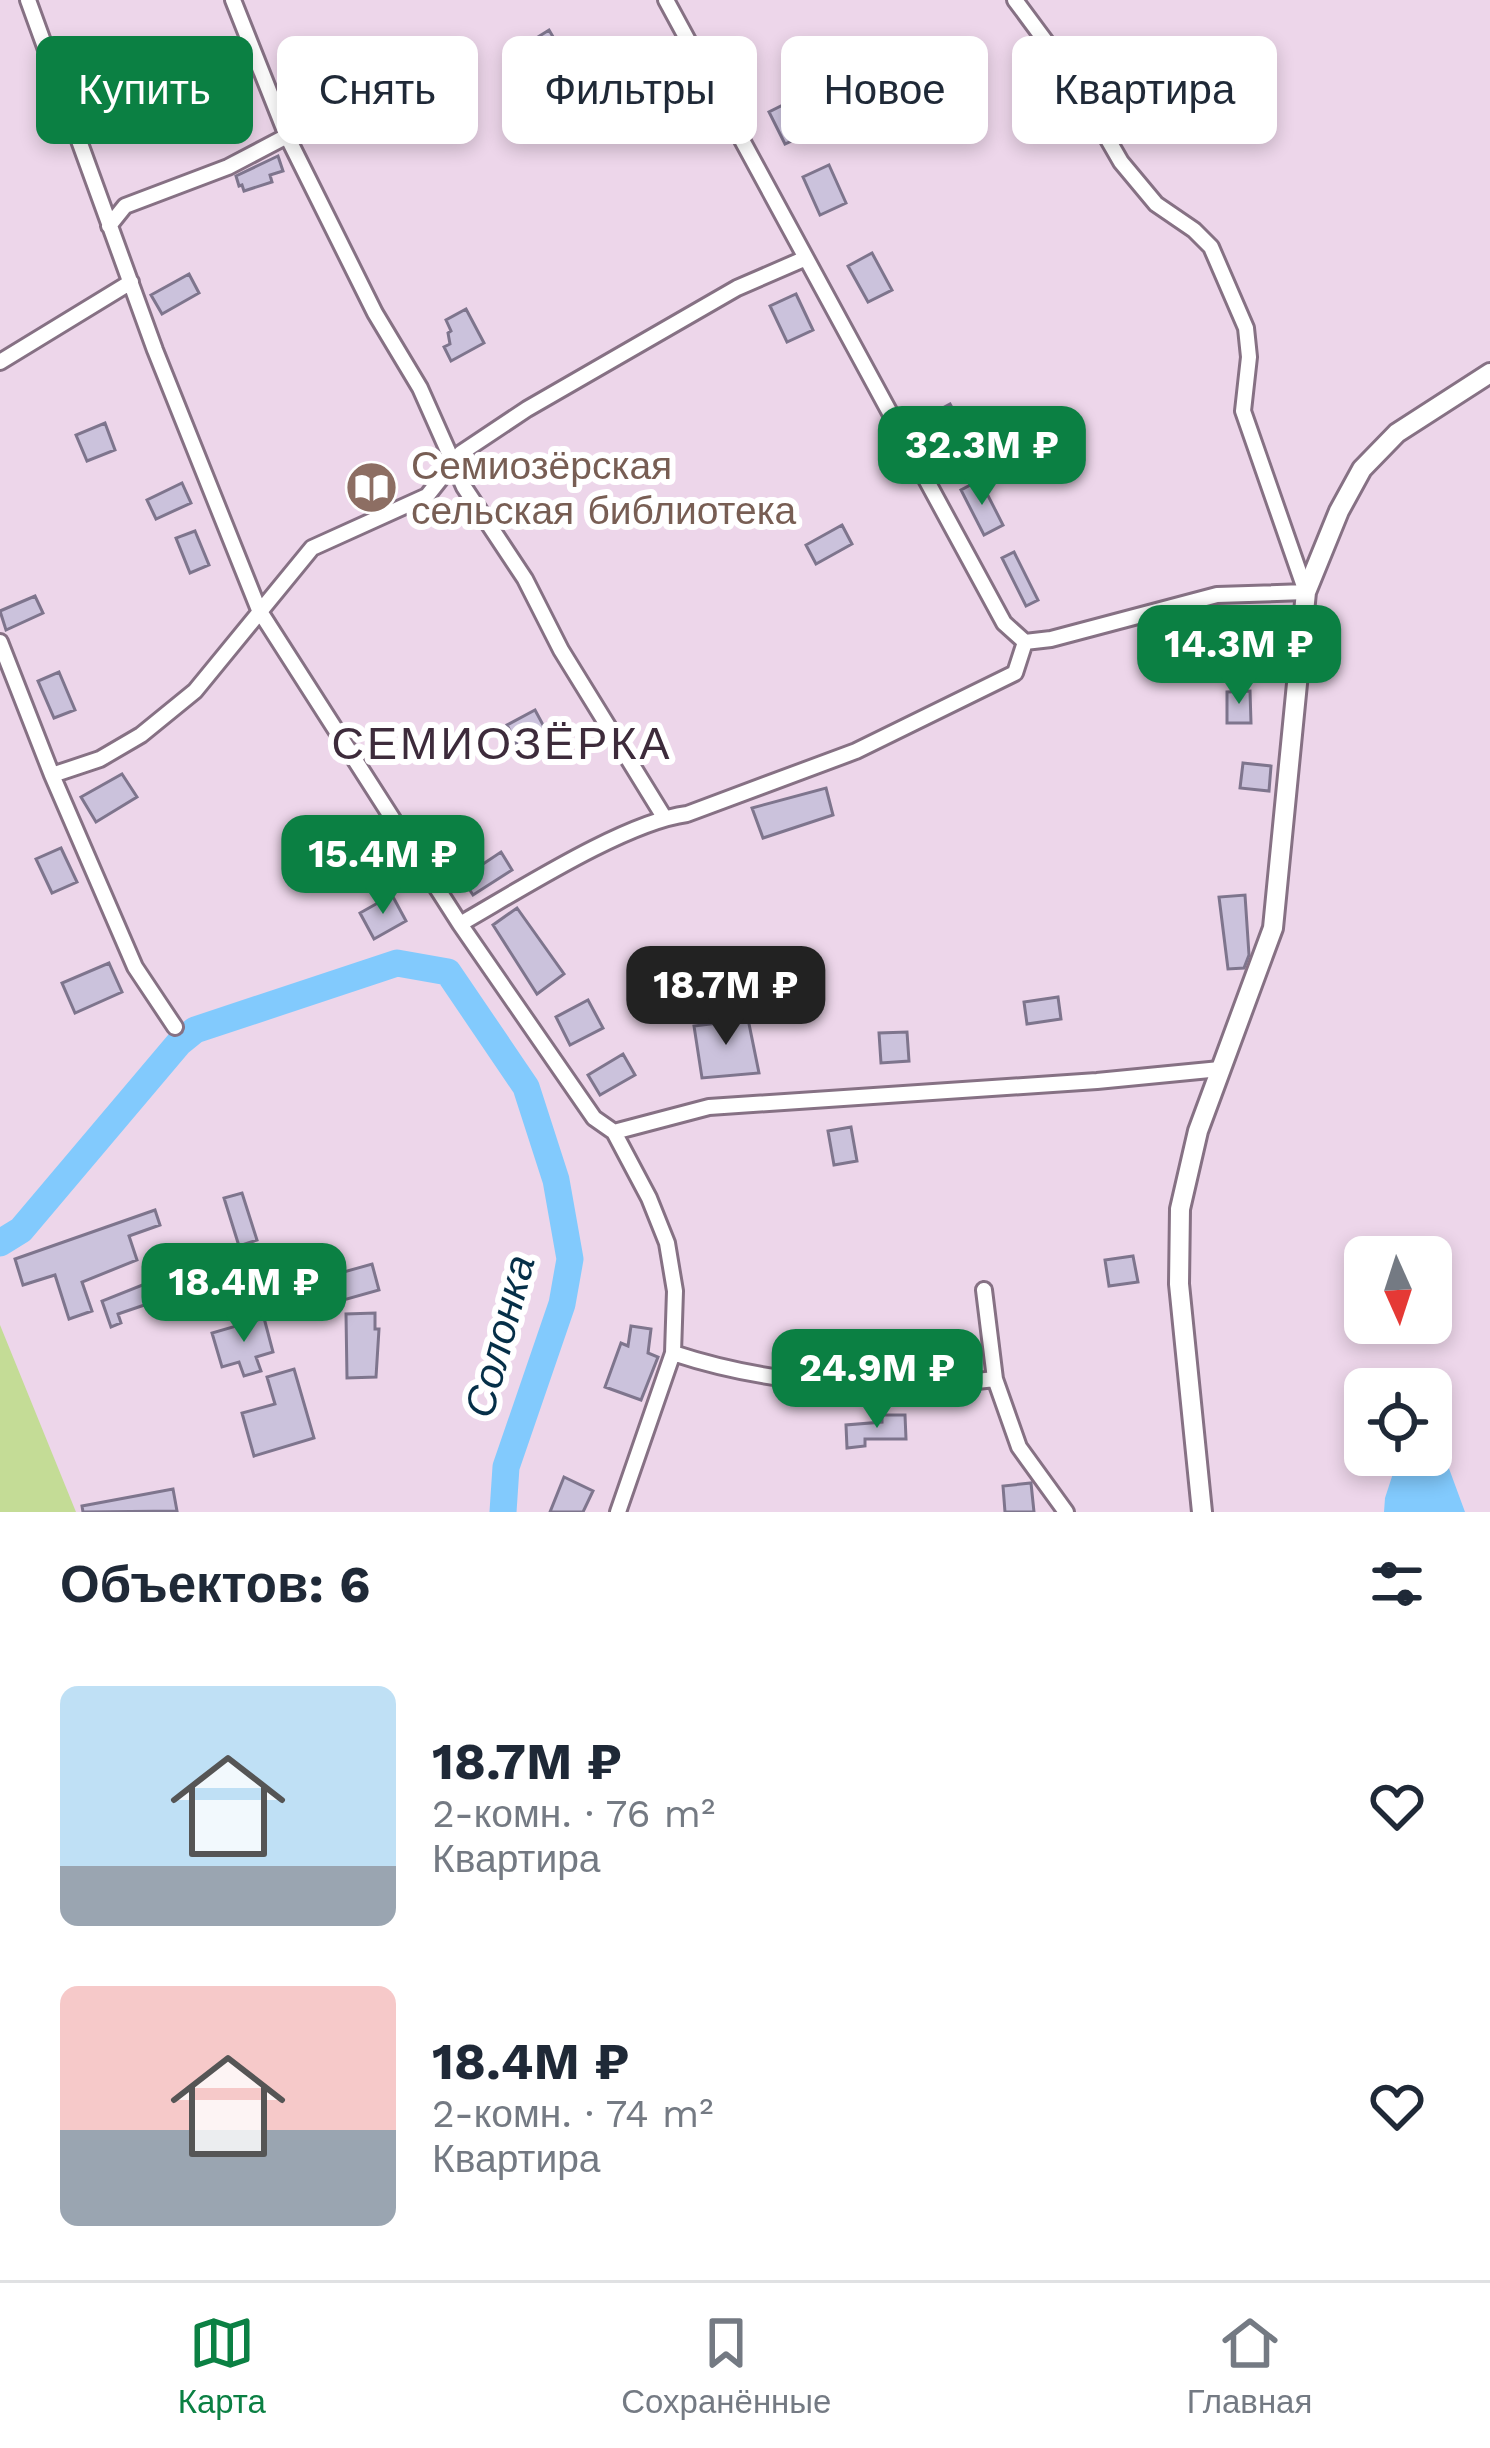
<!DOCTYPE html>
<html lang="ru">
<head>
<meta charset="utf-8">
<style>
	:root { --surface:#fff; --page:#f2f2f3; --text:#1f2937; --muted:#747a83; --line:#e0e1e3; --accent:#0b8043 }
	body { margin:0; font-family:"Work Sans",sans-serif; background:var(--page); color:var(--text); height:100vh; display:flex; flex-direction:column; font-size:45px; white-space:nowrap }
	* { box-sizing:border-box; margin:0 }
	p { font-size:39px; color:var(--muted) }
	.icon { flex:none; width:66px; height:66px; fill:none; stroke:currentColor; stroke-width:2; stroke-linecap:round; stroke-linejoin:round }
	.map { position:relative; height:1512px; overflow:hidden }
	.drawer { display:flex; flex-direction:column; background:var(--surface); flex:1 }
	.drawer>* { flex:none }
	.hud { position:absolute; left:36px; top:36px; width:1419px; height:108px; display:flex; gap:24px }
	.needle { width:78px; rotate:177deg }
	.buttons { position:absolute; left:1344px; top:1236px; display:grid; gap:24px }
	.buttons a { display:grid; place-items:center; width:108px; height:108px; border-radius:18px; background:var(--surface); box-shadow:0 6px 18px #0003; font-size:60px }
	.price { position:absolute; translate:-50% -102px; padding:0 27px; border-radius:24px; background:var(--accent); color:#fff; font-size:39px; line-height:78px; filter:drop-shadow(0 3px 6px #0008) }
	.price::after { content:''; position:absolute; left:50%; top:72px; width:36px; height:27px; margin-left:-18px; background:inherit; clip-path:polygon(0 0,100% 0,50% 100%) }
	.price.selected { background:#222; color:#fff }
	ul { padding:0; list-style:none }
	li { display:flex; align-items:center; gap:36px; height:300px; padding:0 60px }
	li span { display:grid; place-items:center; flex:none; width:336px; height:240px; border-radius:18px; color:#555 }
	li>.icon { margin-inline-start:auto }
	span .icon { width:144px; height:144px; fill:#fffc; stroke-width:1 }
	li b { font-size:51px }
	h2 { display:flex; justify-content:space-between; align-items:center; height:144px; padding:0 60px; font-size:51px }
	.pill { padding:0 42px; border-radius:18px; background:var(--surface); box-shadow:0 6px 18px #0003; font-size:42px; line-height:108px }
	.pill.selected { background:var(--accent); color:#fff }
	.dock { display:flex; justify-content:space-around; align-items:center; height:168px; border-top:3px solid var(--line); background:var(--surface); font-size:33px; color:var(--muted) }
	.dock a { display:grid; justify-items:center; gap:6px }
	.dock .selected { color:var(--accent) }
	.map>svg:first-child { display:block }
</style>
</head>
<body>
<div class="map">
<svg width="1490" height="1512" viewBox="0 0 1490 1512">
	<rect width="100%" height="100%" fill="#edd6ea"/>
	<path fill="#c4dc96" d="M 0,1325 L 76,1512 L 0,1512 Z"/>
	<path fill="#82cafd" d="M 1433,1425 L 1465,1512 L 1384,1512 L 1385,1498 L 1399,1455 L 1431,1455 Z"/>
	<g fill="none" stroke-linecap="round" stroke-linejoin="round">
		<path stroke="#82cafd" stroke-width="27" d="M 0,1243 L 21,1230 L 179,1043 L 195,1030 L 397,963 L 448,972 L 526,1087 L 556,1180 L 570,1259 L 562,1304 L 506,1467 L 503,1512"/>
	</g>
	<path fill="#cbc2dc" stroke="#7e758d" stroke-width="3" d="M 549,30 L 580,83 L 561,94 L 530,42 Z
		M 795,99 L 811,132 L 785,144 L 769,112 Z
		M 278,156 L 283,171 L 270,175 L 272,182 L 244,191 L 242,185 L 239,186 L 236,176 Z
		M 829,165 L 846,203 L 820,215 L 803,177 Z
		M 872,253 L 892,290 L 868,302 L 848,266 Z
		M 189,274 L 199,293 L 162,314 L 151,295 Z
		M 796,294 L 813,330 L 787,342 L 770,306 Z
		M 466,309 L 484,343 L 451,361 L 444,347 L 450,344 L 448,333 L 451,331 L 446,320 Z
		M 950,404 L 973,446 L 947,461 L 924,418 Z
		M 105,423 L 115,450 L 87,461 L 76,435 Z
		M 980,480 L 1003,525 L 984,535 L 961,490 Z
		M 182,483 L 191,503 L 156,519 L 147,500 Z
		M 842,525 L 852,544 L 816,564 L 806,545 Z
		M 195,531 L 209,565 L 190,573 L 176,538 Z
		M 1014,552 L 1038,600 L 1026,606 L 1002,558 Z
		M 35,596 L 43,613 L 6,630 L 0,611 Z
		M 59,672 L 75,710 L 54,718 L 38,681 Z
		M 1250,691 L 1251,723 L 1227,723 L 1227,692 Z
		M 535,710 L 549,736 L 520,751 L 507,725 Z
		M 1243,763 L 1271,766 L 1269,791 L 1240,788 Z
		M 122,774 L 137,797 L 96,822 L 81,797 Z
		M 826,788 L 833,815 L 763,838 L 752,808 Z
		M 61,848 L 77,882 L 52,893 L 36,859 Z
		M 501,852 L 512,870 L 473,895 L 462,878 Z
		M 392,895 L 406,921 L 374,939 L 360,913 Z
		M 1245,895 L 1249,955 L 1244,968 L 1228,969 L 1219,897 Z
		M 517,908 L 564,974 L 537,994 L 493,925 Z
		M 109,963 L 122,992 L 75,1013 L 62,983 Z
		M 1058,997 L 1061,1019 L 1027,1024 L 1024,1002 Z
		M 588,1000 L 603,1028 L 570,1045 L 556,1017 Z
		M 747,1014 L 759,1073 L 702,1078 L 694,1026 L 727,1022 L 727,1018 Z
		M 907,1032 L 909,1061 L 881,1063 L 879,1033 Z
		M 623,1054 L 635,1075 L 600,1095 L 588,1075 Z
		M 851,1127 L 857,1161 L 834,1165 L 828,1131 Z
		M 242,1193 L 257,1240 L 239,1246 L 224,1198 Z
		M 155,1210 L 160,1225 L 129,1236 L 137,1260 L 82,1282 L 92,1311 L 69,1319 L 55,1275 L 23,1285 L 15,1259 Z
		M 1133,1256 L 1138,1282 L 1109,1286 L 1105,1260 Z
		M 372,1264 L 379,1290 L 340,1301 L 333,1275 Z
		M 155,1280 L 162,1299 L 118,1314 L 121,1323 L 111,1327 L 102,1301 Z
		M 375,1313 L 375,1329 L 379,1329 L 376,1377 L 347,1378 L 346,1314 Z
		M 264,1318 L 273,1352 L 256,1357 L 261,1371 L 244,1376 L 239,1362 L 222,1367 L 212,1333 Z
		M 631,1326 L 651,1329 L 648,1353 L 658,1357 L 641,1400 L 605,1387 L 621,1343 L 628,1346 Z
		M 294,1369 L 314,1438 L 254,1456 L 242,1413 L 275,1404 L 267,1377 Z
		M 882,1415 L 905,1415 L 906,1439 L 865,1439 L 865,1446 L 847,1448 L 846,1425 L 882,1422 Z
		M 564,1477 L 593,1491 L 583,1512 L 550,1512 Z
		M 1031,1483 L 1034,1512 L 1005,1512 L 1003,1486 Z
		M 173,1489 L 177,1511 L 83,1512 L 82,1506 Z"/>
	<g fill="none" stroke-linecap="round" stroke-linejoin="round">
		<defs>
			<path id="minor" d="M 28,0 L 155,350 L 259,610 L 460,924 L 594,1118 L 614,1132 L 649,1198 L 667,1243 L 675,1291 L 673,1353 L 618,1512
				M 233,0 L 287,136 L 375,313 L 420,388 L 464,487 L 525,579 L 561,650 L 664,817
				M 666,0 L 1004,623 L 1025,642
				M 1015,0 L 1072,77 L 1121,162 L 1156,204 L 1194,230 L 1211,247 L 1246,328 L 1249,357 L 1243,411 L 1306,592 L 1217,595 L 1051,639 L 1025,642
				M 109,226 L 125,206 L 228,167 L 287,136
				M 0,362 L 131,282
				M 0,642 L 52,775 L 135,967 L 175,1027
				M 52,775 L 100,759 L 141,735 L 195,691 L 312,548 L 427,496 L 461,453 L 527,409 L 737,288 L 806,258
				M 460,924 C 518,891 625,822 687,814 L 856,751 L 1015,673 L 1025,642
				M 614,1132 L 709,1107 L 1097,1081 L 1220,1069
				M 984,1290 L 995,1379
				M 673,1353 C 776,1387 889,1392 995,1379 L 1019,1447 L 1066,1512"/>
			<path id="tertiary" d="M 1202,1512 L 1179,1284 L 1180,1209 L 1198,1131 L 1273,928 L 1306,592 L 1339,511 L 1362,469 L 1397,433 L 1490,373"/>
		</defs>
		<use href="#minor" stroke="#867184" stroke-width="20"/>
		<use href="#tertiary" stroke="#867184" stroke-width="24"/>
		<use href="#minor" stroke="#fff" stroke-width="14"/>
		<use href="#tertiary" stroke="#fff" stroke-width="18"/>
	</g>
	<defs>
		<symbol id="library-disc" viewBox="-11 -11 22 22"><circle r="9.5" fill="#8d6e63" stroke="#fff"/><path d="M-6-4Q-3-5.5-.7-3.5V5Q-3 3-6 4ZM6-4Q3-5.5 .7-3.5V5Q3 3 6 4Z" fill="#fff"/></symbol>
	</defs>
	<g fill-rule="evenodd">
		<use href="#library-disc" x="342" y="458" width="59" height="59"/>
	</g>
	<g text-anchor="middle" stroke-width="12" stroke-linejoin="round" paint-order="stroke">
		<g font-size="39" fill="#785e54" stroke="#fff" text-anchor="start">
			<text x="411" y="479">Семиозёрская<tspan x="411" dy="45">сельская библиотека</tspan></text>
		</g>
		<g font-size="42" font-style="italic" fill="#052f48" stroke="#fff">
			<text transform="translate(499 1336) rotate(-75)" y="15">Солонка</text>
		</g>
		<g font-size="45" letter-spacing="3" fill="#3d2b3b" stroke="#fff">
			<text x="502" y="759">СЕМИОЗЁРКА</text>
		</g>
	</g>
</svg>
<div class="buttons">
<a><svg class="needle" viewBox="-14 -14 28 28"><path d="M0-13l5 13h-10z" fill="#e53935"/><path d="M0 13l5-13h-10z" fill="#747a83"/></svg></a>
<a><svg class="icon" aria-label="locate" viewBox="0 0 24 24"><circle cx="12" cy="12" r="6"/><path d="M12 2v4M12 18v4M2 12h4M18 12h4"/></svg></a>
</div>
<b class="price" style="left:982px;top:508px">32.3M ₽</b>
<b class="price" style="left:1239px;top:707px">14.3M ₽</b>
<b class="price" style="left:383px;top:917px">15.4M ₽</b>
<b class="price selected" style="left:726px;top:1048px">18.7M ₽</b>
<b class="price" style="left:244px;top:1345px">18.4M ₽</b>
<b class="price" style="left:877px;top:1431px">24.9M ₽</b>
<div class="hud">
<a class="pill selected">Купить</a>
<a class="pill">Снять</a>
<a class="pill">Фильтры</a>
<a class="pill">Новое</a>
<a class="pill">Квартира</a>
</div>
</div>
<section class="drawer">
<h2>Объектов: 6<svg class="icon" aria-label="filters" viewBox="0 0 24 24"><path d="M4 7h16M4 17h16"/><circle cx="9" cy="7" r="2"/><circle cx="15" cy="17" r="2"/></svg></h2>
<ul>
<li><span style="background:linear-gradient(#bfe0f5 75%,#9aa5b1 0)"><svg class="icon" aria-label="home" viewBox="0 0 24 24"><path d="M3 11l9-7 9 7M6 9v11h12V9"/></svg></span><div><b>18.7M ₽</b><p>2-комн. · 76 m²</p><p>Квартира</p></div><svg class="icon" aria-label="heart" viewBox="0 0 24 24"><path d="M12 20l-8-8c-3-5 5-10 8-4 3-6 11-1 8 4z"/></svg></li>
<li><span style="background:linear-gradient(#f6c9c9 60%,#9aa5b1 0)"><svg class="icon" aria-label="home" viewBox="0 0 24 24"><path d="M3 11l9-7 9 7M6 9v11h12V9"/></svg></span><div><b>18.4M ₽</b><p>2-комн. · 74 m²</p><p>Квартира</p></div><svg class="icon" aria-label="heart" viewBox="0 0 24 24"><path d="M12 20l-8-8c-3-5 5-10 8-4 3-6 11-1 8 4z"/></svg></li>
</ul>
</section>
<nav class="dock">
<a class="selected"><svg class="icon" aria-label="map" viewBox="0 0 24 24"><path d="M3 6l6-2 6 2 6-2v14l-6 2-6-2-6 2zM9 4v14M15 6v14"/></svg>Карта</a>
<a><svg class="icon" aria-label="saved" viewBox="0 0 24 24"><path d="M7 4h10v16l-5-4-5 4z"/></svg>Сохранённые</a>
<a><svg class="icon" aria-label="home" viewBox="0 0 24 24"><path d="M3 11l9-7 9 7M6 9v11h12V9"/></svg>Главная</a>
</nav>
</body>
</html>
